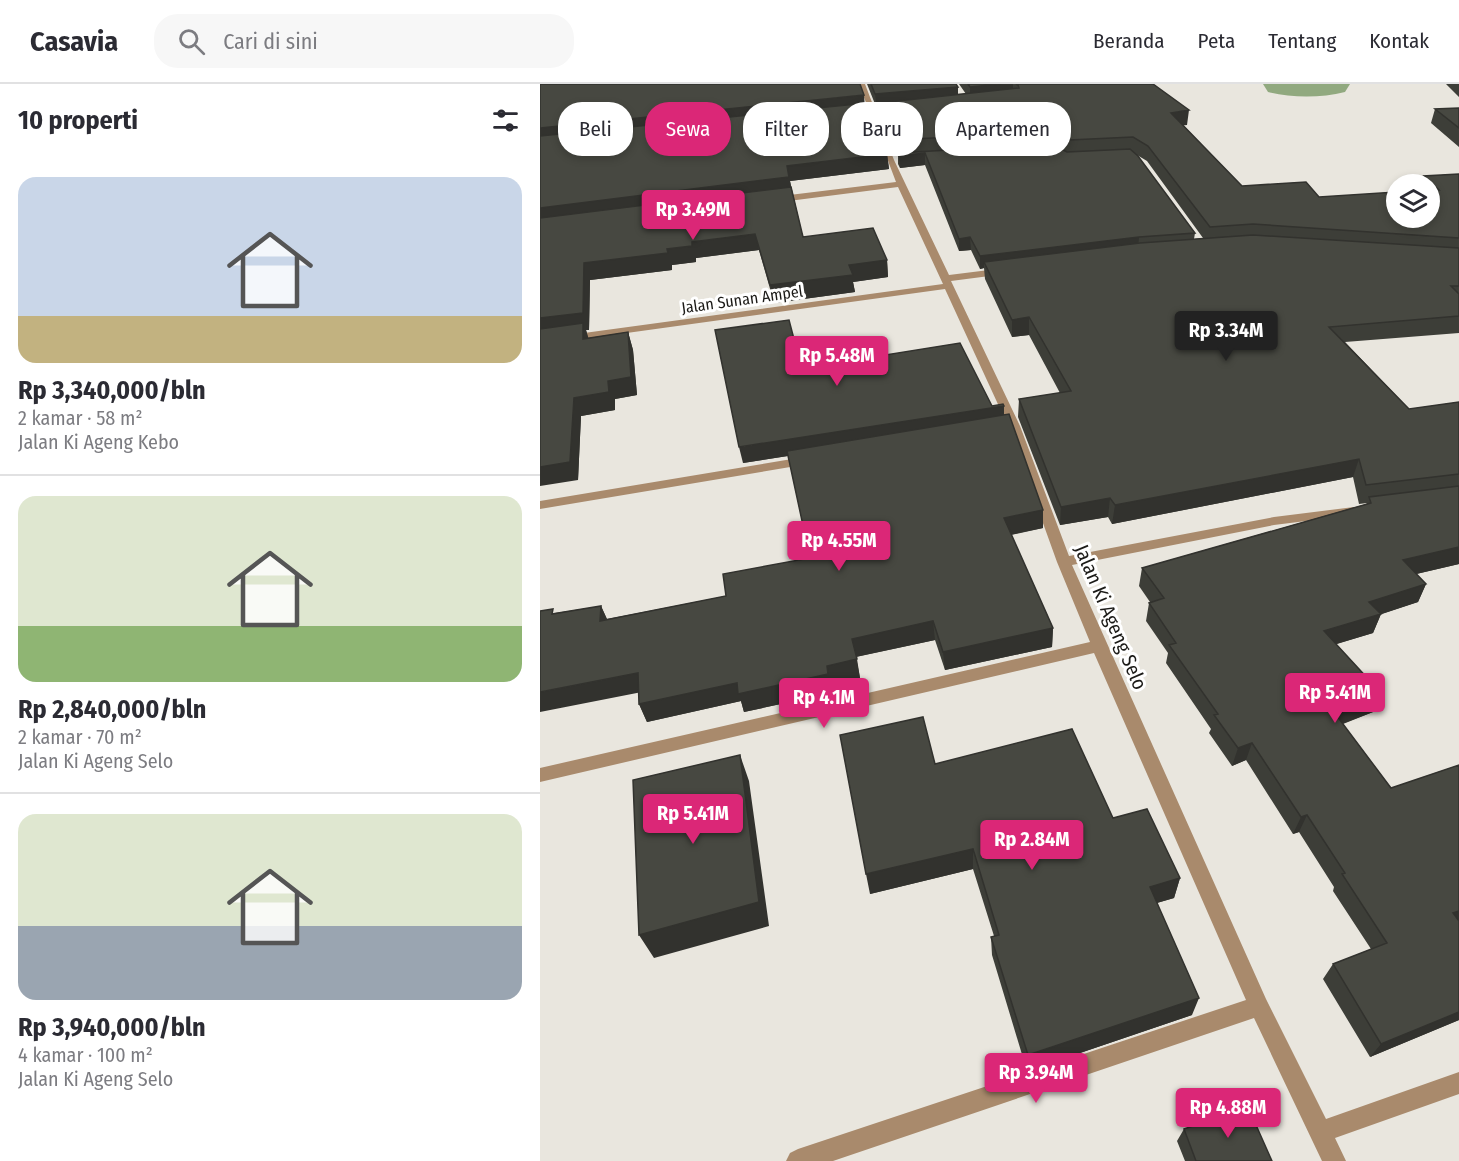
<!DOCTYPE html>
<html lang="id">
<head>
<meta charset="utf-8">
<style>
	:root { --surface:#fff; --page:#f7f7f7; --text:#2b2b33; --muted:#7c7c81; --line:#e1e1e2; --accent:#db2777 }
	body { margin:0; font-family:"Fira Sans Condensed",sans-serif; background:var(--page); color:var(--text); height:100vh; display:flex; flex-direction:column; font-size:22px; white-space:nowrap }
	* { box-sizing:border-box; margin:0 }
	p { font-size:20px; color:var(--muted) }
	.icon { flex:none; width:33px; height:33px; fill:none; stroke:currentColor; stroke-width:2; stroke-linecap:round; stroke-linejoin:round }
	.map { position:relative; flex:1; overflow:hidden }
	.sheet { display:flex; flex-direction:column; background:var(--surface); width:540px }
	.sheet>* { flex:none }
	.hud { position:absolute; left:18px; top:18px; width:570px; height:54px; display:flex; gap:12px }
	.fabs { position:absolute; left:846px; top:90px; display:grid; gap:12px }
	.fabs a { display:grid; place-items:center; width:54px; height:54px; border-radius:50%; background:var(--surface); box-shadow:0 3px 9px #0003; font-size:30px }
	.price { position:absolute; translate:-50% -51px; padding:0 14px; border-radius:6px; background:var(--accent); color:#fff; font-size:20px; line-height:39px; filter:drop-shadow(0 2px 3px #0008) }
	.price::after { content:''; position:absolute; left:50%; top:36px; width:18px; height:14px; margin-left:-9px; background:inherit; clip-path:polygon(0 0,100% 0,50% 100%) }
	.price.selected { background:#222; color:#fff }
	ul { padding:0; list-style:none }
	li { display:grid; align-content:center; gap:12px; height:318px; padding:0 18px }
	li+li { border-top:2px solid var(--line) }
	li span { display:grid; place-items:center; height:186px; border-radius:18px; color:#555 }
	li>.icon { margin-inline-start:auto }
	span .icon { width:108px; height:108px; fill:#fffc; stroke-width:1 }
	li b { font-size:26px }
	h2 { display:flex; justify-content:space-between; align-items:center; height:72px; padding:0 18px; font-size:26px }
	.chip { padding:0 21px; border-radius:24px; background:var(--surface); box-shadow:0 3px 9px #0003; font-size:21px; line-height:54px }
	.chip.selected { background:var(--accent); color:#fff }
	header { display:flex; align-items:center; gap:36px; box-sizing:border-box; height:84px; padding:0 30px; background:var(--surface); border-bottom:2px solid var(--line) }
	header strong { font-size:28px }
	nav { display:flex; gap:33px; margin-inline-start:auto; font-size:21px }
	.search { width:420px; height:54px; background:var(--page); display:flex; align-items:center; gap:15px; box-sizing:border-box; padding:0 21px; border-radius:24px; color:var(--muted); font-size:22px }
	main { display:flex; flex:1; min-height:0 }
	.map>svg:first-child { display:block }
</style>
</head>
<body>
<header>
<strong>Casavia</strong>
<div class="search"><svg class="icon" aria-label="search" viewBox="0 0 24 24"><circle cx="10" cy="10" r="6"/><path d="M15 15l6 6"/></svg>Cari di sini</div>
<nav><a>Beranda</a><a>Peta</a><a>Tentang</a><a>Kontak</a></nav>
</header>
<main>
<section class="sheet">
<h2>10 properti<svg class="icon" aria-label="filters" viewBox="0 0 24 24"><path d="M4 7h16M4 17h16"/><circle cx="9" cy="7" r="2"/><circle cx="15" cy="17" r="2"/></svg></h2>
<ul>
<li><span style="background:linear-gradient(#c9d6e8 75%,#c2b280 0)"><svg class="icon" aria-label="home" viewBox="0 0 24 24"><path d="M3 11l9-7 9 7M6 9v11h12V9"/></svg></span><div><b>Rp 3,340,000/bln</b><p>2 kamar · 58 m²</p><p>Jalan Ki Ageng Kebo</p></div></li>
<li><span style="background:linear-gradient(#dfe7d0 70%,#8fb573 0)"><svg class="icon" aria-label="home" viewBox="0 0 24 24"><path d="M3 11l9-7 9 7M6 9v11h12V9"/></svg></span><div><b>Rp 2,840,000/bln</b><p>2 kamar · 70 m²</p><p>Jalan Ki Ageng Selo</p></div></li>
<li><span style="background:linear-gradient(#dfe7d0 60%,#9aa5b1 0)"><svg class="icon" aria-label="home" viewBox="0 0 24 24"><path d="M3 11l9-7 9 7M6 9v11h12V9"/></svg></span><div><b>Rp 3,940,000/bln</b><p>4 kamar · 100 m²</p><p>Jalan Ki Ageng Selo</p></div></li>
</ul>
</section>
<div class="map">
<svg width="919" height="1077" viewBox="0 0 919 1077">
	<rect width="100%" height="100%" fill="#e9e6de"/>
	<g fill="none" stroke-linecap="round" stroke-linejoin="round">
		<path fill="#91a97f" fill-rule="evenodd" d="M 723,0 L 810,0 L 805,8 C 781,14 752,14 728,8 Z"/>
		<path fill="#a98a6c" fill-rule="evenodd" d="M 319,0 L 325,0 L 354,76 L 409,191 L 465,184 L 470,187 L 465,190 L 411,197 L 480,342 L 529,472 L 734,433 L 814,423 L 821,427 L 814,431 L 734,441 L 532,481 L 726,915 L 786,1035 L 919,988 L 919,1010 L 795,1054 L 806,1077 L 782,1077 L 714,934 L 293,1077 L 246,1077 L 250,1069 L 258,1065 L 706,916 L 554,569 L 0,698 L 0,684 L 550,558 L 517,478 L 468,342 L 405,205 L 0,261 L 0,255 L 403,200 L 358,103 L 233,119 L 229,116 L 233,113 L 356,98 Z
			M 270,372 L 274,373 L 276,376 L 274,379 L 0,425 L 0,417 Z"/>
	</g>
	<path fill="#3d3e38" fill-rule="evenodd" d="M 0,0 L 324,19 L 347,70 L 349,85 L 250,97 L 263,153 L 347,176 L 348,193 L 313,198 L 315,208 L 234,219 L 219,166 L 156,174 L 156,178 L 132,181 L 132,186 L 50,196 L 49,246 L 46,246 L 48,254 L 88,248 L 93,266 L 97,311 L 75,315 L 75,326 L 41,332 L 38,396 Z
		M 327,0 L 416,0 L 418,3 L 418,10 L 426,10 L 419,0 L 613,0 L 647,41 L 643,41 L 702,102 L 779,113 L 890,134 L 890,100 L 882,100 L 884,92 L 919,90 L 919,249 L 805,258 L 869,325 L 919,318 L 919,480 L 876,490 L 886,500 L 878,518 L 841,530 L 833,549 L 796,560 L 842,610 L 833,628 L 803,640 L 851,704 L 919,681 L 919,936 L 830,973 L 783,895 L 793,880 L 831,865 L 793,807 L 794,803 L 759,748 L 753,750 L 706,676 L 692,682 L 669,649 L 671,645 L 626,579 L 628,569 L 606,537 L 609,519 L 610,518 L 599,502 L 602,484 L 826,420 L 827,419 L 819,420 L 813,393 L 572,440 L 568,433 L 520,441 L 478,333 L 479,315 L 520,309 L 489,251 L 472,253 L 445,195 L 444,184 L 440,185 L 431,166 L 419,167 L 385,81 L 360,84 L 358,80 L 358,70 L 355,71 L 340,33 L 339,24 L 337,25 ZM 597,71 L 607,77 L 663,154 L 654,155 L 655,149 Z
		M 906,0 L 919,0 L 919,13 Z
		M 919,24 L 919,63 L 891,39 L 895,25 Z
		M 261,282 L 277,282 L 452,322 L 464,322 L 464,331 L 503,426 L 503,444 L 471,451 L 513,544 L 512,563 L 405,586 L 395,556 L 316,573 L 320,594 L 291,600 L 292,609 L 204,628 L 201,617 L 107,638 L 99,620 L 99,608 L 15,529 L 61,522 L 67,535 L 186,512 L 270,474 L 248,372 L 203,379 Z
		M 395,680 L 573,734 L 640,794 L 634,814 L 617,819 L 652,931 L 487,987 L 452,871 L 451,853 L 454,852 L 433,785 L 330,810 Z
		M 644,1045 L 732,1077 L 645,1077 L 637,1057 Z"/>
	<path fill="#32322e" d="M 460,0 L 473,0 L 473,13 L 430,17 L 430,3 Z
		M 418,3 L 418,17 L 339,19 L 339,24 L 337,25 L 335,10 Z
		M 324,11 L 325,25 L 0,59 L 0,44 Z
		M 649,26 L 647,41 L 629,43 L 631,29 Z
		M 385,69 L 385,81 L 360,84 L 359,72 Z
		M 347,70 L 349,85 L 250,97 L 252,109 L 0,141 L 0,124 L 247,82 Z
		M 215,150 L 219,166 L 156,174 L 156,178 L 132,181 L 132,186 L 50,196 L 49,246 L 46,246 L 49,256 L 0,253 L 0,234 L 44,179 L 127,165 L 152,158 Z
		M 430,153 L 431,166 L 419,167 L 419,155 Z
		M 599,153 L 598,165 L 444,178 L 444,184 L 440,185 L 440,172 Z
		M 347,176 L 348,193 L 313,198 L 315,208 L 234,219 L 230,201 L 309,181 Z
		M 489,233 L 489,251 L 472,253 L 472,236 Z
		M 88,248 L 93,266 L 97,311 L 75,315 L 75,326 L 41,332 L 38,396 L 0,402 L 0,383 L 34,314 L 68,297 Z
		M 464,322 L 464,338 L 203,379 L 199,363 Z
		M 819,375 L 813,393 L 572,440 L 575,421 Z
		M 570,414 L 568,433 L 520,441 L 521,423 Z
		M 503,426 L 503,444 L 464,452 L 464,434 Z
		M 919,463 L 919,480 L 855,495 L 863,476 Z
		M 886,500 L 878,518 L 830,534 L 841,530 L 833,549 L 777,566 L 784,547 L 829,518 Z
		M 61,522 L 69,540 L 60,537 Z
		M 393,537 L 395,556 L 315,573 L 312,555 Z
		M 513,544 L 512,563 L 405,586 L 403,568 Z
		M 317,575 L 320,594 L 291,600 L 292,609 L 204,628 L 201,617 L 107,638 L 99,620 L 197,599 L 287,582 Z
		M 98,589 L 107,607 L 0,628 L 0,608 Z
		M 842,610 L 833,628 L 786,646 L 794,628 Z
		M 712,659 L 706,676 L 692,682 L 698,664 Z
		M 200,671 L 209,697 L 229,842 L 114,874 L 99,851 Z
		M 767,731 L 759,748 L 753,750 L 761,733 Z
		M 433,765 L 433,785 L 330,810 L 326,790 Z
		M 640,794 L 634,814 L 606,822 L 610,803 Z
		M 919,827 L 919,838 L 913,829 Z
		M 659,914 L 652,931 L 487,987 L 488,971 Z
		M 919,928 L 919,936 L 830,973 L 841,960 Z"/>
	<path fill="#474841" stroke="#32322e" stroke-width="1.5" d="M 0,0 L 320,0 L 324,11 L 0,44 Z
		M 331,0 L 416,0 L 418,3 L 335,10 Z
		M 428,0 L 460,0 L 430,3 Z
		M 476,0 L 613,0 L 649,26 L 631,29 L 702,102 L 766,98 L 779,113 L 856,108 L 856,134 L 890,134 L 890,106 L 899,106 L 884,92 L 919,90 L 919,154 L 713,140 L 670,143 L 608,62 L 593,53 L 529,56 L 513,48 L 353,56 L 339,19 L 479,4 L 478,1 Z
		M 327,19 L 347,70 L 247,82 L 249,93 L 0,124 L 0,52 Z
		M 919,24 L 919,44 L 895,25 Z
		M 511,60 L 527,68 L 590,65 L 598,72 L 655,149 L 599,153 L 440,172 L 430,153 L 419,155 L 385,69 L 359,72 L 358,69 Z
		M 251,103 L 263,153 L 333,144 L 347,176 L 309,181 L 313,191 L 230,201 L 215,150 L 152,158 L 152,162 L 127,165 L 128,169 L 44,179 L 43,229 L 0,234 L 0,134 Z
		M 713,151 L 919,164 L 919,202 L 911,202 L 919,210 L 919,232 L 789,243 L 869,325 L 919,318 L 919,390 L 826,401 L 819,375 L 575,421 L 570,414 L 521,423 L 479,315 L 531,307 L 489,233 L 472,236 L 444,178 L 600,159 Z
		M 249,236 L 261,282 L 276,279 L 277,282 L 420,259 L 452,322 L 463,320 L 464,322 L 199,363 L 175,246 Z
		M 43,239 L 43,255 L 88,248 L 91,293 L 68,297 L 69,308 L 34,314 L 30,378 L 0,383 L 0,245 Z
		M 469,330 L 503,426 L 464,434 L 513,544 L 403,568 L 393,537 L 312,555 L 317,575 L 287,582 L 288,590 L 198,610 L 197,599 L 99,620 L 98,589 L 0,608 L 0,527 L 13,525 L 12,530 L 61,522 L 60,537 L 186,512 L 183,490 L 270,474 L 247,367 Z
		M 919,402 L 919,463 L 863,476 L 886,500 L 829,518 L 841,530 L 784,547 L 842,610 L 794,628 L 851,704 L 919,681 L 919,827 L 913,829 L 919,837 L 919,928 L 841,960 L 793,880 L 847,859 L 802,790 L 805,789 L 767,731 L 761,733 L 712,659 L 698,664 L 674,631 L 678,630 L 629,561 L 636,559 L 609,519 L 624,514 L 602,484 L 831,419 L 829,413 Z
		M 383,633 L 395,680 L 532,645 L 573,734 L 607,725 L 640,794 L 610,803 L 659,914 L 488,971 L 451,853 L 459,851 L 433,765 L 326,790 L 300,651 Z
		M 200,671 L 219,818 L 99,851 L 93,696 Z
		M 708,1023 L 732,1077 L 656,1077 L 644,1045 Z"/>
	<g text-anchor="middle" stroke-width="6" stroke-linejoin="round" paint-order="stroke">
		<g font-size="16" fill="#1b1a17" stroke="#fff">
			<text transform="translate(202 215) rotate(-8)" y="6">Jalan Sunan Ampel</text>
		</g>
		<g font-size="20" fill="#1b1a17" stroke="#fff">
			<text transform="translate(571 533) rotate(67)" y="7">Jalan Ki Ageng Selo</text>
		</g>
	</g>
</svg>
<div class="fabs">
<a><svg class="icon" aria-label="layers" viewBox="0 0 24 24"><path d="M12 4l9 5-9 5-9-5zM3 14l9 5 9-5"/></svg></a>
</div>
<b class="price" style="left:153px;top:157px">Rp 3.49M</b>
<b class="price selected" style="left:686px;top:278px">Rp 3.34M</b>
<b class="price" style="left:297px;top:303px">Rp 5.48M</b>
<b class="price" style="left:299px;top:488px">Rp 4.55M</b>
<b class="price" style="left:795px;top:640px">Rp 5.41M</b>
<b class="price" style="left:284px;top:645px">Rp 4.1M</b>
<b class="price" style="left:153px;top:761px">Rp 5.41M</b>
<b class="price" style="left:492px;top:787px">Rp 2.84M</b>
<b class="price" style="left:496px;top:1020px">Rp 3.94M</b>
<b class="price" style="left:688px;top:1055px">Rp 4.88M</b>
<div class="hud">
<a class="chip">Beli</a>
<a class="chip selected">Sewa</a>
<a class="chip">Filter</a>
<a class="chip">Baru</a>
<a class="chip">Apartemen</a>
</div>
</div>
</main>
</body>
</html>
